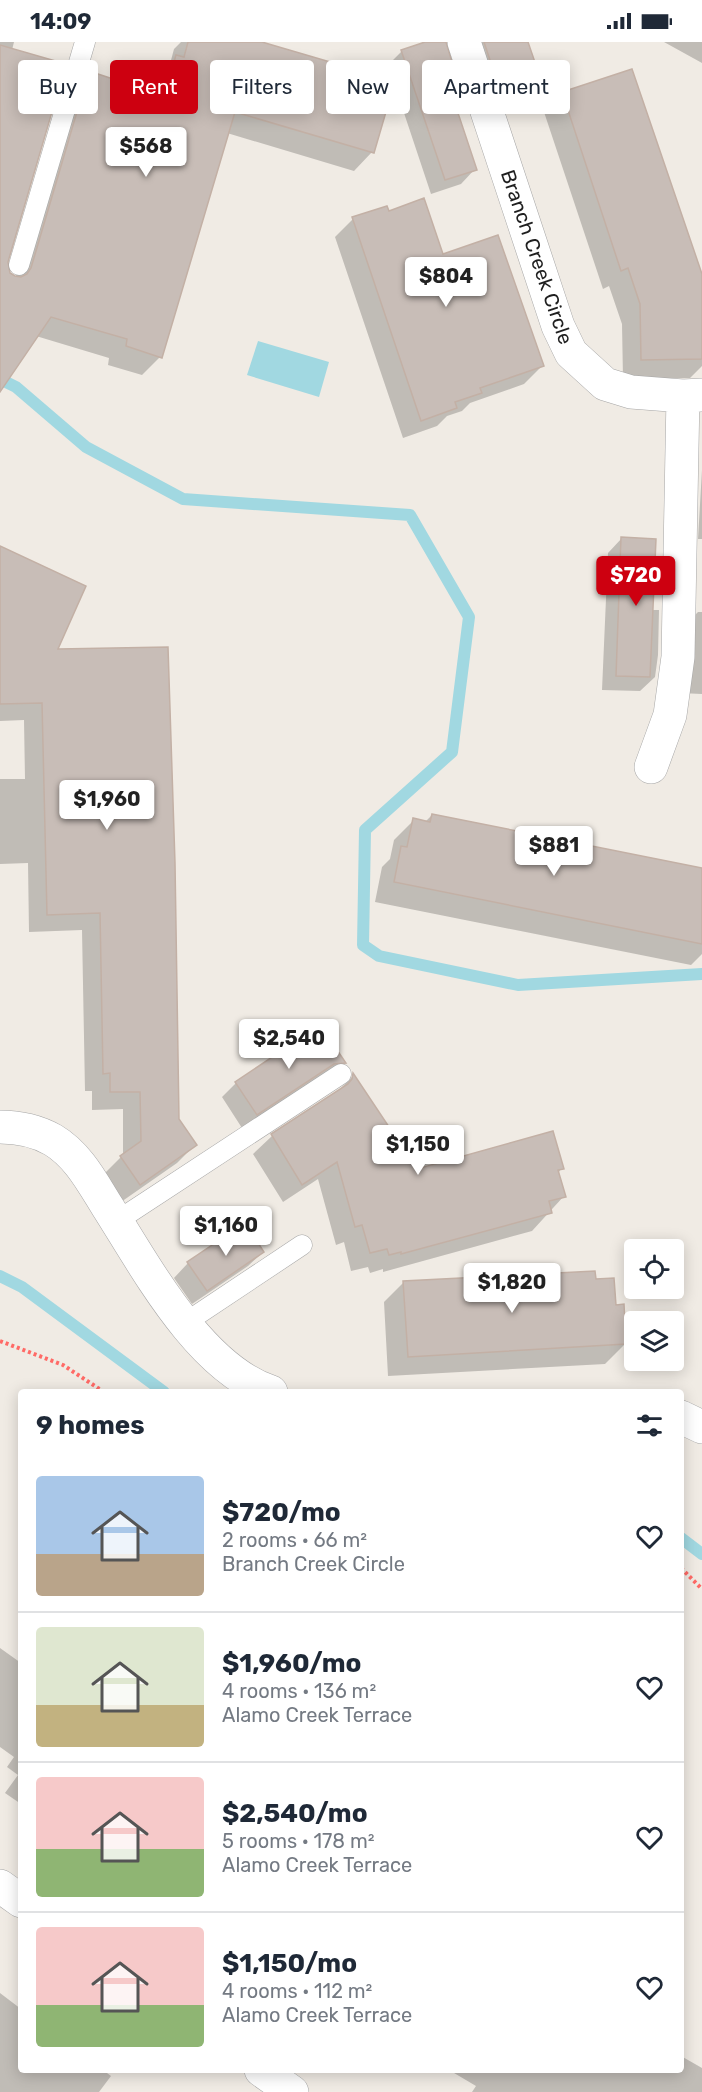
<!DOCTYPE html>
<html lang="en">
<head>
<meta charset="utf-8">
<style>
	:root { --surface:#fff; --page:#f6f6f7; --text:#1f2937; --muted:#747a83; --line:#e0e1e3; --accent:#cd0010 }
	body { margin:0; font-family:Rubik,sans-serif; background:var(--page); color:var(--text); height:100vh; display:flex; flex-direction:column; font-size:22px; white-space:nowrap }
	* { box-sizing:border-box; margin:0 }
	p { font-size:20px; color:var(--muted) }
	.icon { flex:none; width:33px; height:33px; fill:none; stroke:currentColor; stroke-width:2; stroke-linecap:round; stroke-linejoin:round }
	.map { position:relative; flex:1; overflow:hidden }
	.panel { position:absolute; left:18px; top:1347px; width:666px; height:684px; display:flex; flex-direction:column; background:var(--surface); border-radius:6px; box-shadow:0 3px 15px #0003 }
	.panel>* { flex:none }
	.top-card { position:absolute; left:18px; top:18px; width:666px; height:54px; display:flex; gap:12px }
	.tools { position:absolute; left:624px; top:1197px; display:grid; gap:12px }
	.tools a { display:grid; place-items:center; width:60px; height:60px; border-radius:6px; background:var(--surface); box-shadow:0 3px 15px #0003; font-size:30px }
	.price { position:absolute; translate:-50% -51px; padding:0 14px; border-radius:6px; background:#fff; color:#222; font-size:20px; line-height:39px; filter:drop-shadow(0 2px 3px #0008) }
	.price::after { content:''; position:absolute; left:50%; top:36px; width:18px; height:14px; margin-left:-9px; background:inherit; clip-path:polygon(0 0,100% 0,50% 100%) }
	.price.current { background:var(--accent); color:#fff }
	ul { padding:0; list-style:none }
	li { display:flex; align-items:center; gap:18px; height:150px; padding:0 18px }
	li+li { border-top:2px solid var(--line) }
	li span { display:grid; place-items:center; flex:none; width:168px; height:120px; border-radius:6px; color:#555 }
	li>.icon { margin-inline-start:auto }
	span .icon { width:72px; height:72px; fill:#fffc; stroke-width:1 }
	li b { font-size:26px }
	h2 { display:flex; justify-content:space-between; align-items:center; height:72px; padding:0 18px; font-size:26px }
	.pill { padding:0 21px; border-radius:6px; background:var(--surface); box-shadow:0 3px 15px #0003; font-size:21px; line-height:54px }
	.pill.current { background:var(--accent); color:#fff }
	.status { display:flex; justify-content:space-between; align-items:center; height:42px; padding:0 30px; background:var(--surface); direction:ltr }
	.status svg { height:16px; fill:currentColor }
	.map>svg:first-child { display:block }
</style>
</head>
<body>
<div class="status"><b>14:09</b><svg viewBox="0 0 49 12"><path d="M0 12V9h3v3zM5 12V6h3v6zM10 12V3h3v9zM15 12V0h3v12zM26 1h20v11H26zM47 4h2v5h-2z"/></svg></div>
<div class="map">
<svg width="702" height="2050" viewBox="0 0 702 2050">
	<rect width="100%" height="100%" fill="#f0ebe4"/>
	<path fill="#a1d8e1" d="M 258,299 L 329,320 L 319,355 L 247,333 Z"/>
	<path fill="#0003" d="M 0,0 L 14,0 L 12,8 L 6,219 L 6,227 L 15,237 L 71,50 L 89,31 L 152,52 L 158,33 L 170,22 L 174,7 L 181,0 L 257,0 L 372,110 L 354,129 L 227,91 L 160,315 L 142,333 L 108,323 L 109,316 L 36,294 L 0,344 Z
		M 430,0 L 445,0 L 462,59 L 455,66 L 475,127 L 461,142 L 431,152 L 388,23 L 402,9 Z
		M 460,0 L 527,0 L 539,35 L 524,49 L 485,62 Z
		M 664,0 L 702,0 L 702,21 Z
		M 563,51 L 702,236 L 702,324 L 690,336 L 623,337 L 622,282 L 609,244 L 603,247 L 544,70 Z
		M 388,170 L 542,324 L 524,342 L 470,361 L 462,369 L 447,374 L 437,384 L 403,396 L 335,195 L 353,177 Z
		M 702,428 L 702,497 L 698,497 Z
		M 622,496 L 651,568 L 659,568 L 658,613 L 655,635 L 640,649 L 602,648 L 608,511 Z
		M 0,505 L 55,609 L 177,1078 L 195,1103 L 177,1121 L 121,1160 L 103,1133 L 123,1113 L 123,1067 L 92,1068 L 92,1049 L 85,1049 L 82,888 L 29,890 L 28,821 L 0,822 L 0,737 L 25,737 L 24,678 L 0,679 Z
		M 698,570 L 702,570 L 702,652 L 680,651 L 684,584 Z
		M 432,773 L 702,835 L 702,912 L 691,923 L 375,860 L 382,825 L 390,817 L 394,798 L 414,778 L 425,780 Z
		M 320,985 L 344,1021 L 330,1035 L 242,1086 L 222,1055 L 236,1041 Z
		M 353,1034 L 416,1129 L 562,1126 L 558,1131 L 564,1154 L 532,1189 L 383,1230 L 383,1227 L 370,1231 L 368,1225 L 351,1229 L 344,1200 L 336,1203 L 318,1137 L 283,1160 L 253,1112 L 272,1094 L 335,1052 Z
		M 263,1210 L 248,1224 L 192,1262 L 174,1236 L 188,1221 Z
		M 594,1239 L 614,1264 L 625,1302 L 605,1322 L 388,1334 L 384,1260 L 404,1240 Z
		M 0,1606 L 21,1621 L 21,1762 L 5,1751 L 18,1733 L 7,1725 L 14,1715 L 0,1705 Z
		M 0,1951 L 21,1967 L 21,2028 L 103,2028 L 111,2034 L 99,2050 L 0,2050 Z
		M 681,2014 L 702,2026 L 702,2050 L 472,2050 L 476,2044 L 449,2028 L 681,2028 Z"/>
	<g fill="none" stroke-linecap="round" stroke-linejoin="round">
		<path stroke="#a1d8e1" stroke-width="12" d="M 0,337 L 16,345 L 86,405 L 183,457 L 410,473 L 469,575 L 452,710 L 365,788 L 363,903 L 379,914 L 518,943 L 702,932
			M 0,1234 L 22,1245 L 164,1350
			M 681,1496 L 702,1512"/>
	</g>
	<path fill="#c8bdb7" stroke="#c3b0a5" stroke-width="1.5" d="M 188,0 L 262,0 L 395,39 L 374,111 L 235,70 L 162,316 L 126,304 L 127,297 L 51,275 L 0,350 L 0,3 L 66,22 L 8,220 L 10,231 L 15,234 L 21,235 L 27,232 L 31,226 L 89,29 L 164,54 L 176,13 L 184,15 Z
		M 425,0 L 446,0 L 464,59 L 455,62 L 477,128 L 445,138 L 401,8 Z
		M 484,0 L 528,0 L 540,35 L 500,48 Z
		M 632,27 L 702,232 L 702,317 L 641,318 L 640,262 L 628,226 L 621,229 L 562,50 Z
		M 424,156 L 443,212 L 498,193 L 544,324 L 480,346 L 482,351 L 455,360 L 457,366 L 421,379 L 352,175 L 387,164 L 389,169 Z
		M 621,495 L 656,497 L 650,635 L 616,634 Z
		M 0,504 L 86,544 L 58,607 L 168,605 L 175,821 L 179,1077 L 197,1103 L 140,1143 L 120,1114 L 141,1099 L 140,1050 L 110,1050 L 110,1031 L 103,1032 L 100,871 L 47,873 L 42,661 L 0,662 Z
		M 432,772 L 702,826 L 702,902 L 394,840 L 401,804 L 407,805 L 413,776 L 430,780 Z
		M 320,983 L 346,1021 L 334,1022 L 257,1073 L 235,1040 Z
		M 353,1031 L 417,1127 L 553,1089 L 564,1127 L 558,1128 L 566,1155 L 549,1159 L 552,1171 L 401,1212 L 401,1210 L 389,1213 L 387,1207 L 370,1211 L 362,1183 L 355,1185 L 337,1120 L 302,1143 L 271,1092 L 348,1042 L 352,1037 Z
		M 245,1181 L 264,1210 L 207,1249 L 187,1220 Z
		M 595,1229 L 596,1237 L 614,1236 L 616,1263 L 624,1262 L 626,1302 L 408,1315 L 403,1239 Z"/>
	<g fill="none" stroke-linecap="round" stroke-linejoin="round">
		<defs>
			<path id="service" d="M 19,223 L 85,0
				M 117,1179 L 341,1032
				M 185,1281 L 302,1203"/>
			<path id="minor" d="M 464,0 L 558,284 L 571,311 L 605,342 L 631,350 L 683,354 L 702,353
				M 651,725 L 670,673 L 678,615 L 683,354
				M 0,1085 C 18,1085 37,1089 53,1098 C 78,1113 92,1140 107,1164 C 146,1225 199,1326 271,1350
				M 681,1375 L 702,1385
				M 0,1844 L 21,1859
				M 261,2028 L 292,2050"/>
		</defs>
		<use href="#service" stroke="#a6a6a6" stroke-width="21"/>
		<use href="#minor" stroke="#a6a6a6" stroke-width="34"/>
		<path stroke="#ff6a66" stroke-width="4" stroke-dasharray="3 3" stroke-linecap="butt" d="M 0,1299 L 63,1323 L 104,1350
			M 681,1526 L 702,1547"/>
		<use href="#service" stroke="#fff" stroke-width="20"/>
		<use href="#minor" stroke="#fff" stroke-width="33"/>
	</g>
	<g text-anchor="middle" stroke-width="5" stroke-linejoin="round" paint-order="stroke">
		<g font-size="20" fill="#1f1f1f" stroke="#fff">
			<text transform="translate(537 215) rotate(71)" y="7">Branch Creek Circle</text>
		</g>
	</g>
</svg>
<div class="tools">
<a><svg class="icon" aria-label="locate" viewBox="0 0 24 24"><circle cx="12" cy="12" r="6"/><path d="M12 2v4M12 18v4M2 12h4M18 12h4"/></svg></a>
<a><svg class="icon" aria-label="layers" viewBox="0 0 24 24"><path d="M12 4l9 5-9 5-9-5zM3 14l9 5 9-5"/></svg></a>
</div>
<b class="price" style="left:146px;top:136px">$568</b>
<b class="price" style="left:446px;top:266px">$804</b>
<b class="price current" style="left:636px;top:565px">$720</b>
<b class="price" style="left:107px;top:789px">$1,960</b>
<b class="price" style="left:554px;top:835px">$881</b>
<b class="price" style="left:289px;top:1028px">$2,540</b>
<b class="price" style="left:418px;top:1134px">$1,150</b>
<b class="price" style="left:226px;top:1215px">$1,160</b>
<b class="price" style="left:512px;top:1272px">$1,820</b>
<div class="top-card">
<a class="pill">Buy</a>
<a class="pill current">Rent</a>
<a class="pill">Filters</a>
<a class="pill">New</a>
<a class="pill">Apartment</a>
</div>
<section class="panel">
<h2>9 homes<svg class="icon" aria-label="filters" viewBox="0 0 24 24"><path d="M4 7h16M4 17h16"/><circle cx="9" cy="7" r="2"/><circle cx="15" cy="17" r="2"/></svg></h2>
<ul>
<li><span style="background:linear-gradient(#a9c7e8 65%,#b9a48a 0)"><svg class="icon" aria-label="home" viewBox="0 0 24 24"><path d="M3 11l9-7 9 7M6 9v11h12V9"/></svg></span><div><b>$720/mo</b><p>2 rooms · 66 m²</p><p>Branch Creek Circle</p></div><svg class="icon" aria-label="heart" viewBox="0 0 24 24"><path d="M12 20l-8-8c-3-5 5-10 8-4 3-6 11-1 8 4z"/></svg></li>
<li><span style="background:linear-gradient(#dfe7d0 65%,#c2b280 0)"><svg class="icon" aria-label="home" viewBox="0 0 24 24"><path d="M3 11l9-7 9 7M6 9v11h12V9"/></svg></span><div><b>$1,960/mo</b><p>4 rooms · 136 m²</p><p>Alamo Creek Terrace</p></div><svg class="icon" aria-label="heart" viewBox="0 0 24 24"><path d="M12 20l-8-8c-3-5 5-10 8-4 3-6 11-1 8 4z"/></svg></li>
<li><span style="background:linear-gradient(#f6c9c9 60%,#8fb573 0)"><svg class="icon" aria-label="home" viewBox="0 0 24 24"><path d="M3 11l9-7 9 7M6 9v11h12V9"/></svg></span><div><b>$2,540/mo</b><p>5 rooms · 178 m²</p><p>Alamo Creek Terrace</p></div><svg class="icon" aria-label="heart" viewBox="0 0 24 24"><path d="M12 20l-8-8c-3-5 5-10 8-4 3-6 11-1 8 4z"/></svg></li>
<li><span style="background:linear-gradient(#f6c9c9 65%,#8fb573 0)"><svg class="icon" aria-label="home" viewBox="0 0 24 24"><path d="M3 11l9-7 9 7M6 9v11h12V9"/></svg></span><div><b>$1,150/mo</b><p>4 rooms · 112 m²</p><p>Alamo Creek Terrace</p></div><svg class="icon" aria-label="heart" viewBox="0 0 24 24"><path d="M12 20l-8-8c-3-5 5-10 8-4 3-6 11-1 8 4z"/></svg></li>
</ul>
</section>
</div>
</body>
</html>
